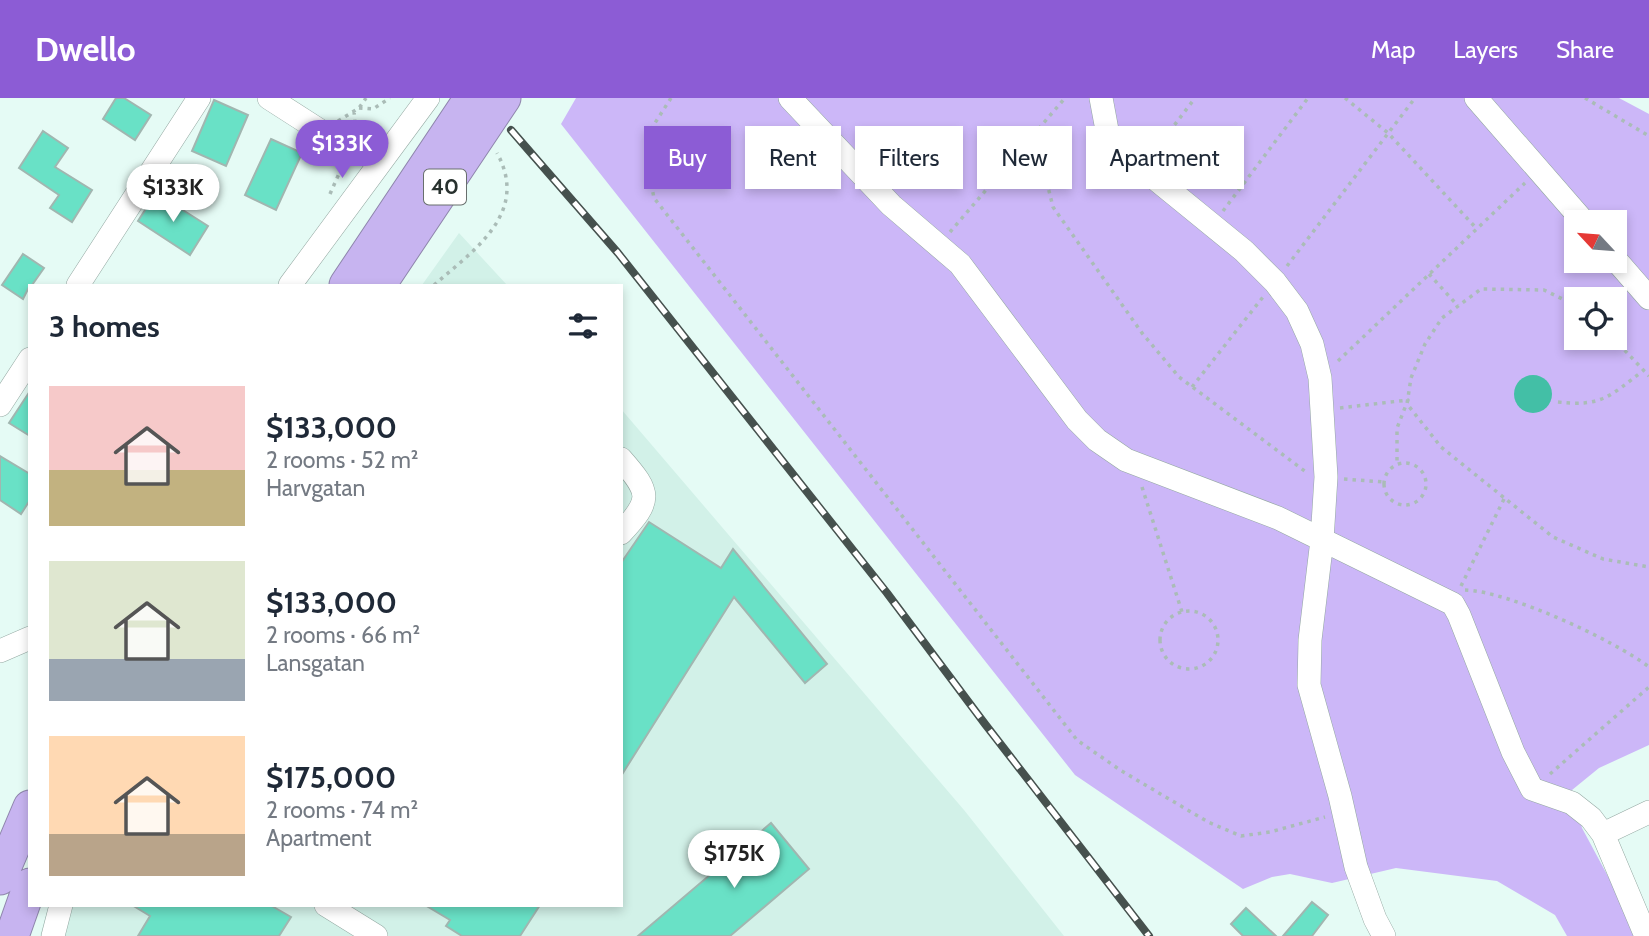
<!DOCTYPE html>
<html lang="en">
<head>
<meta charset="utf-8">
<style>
	:root { --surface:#fff; --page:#f6f6f7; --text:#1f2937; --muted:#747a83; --accent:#8c5cd5 }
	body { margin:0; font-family:Cabin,sans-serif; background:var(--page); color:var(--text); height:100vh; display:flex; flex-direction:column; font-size:26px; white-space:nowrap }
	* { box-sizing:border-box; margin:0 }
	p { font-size:23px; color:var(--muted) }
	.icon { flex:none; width:38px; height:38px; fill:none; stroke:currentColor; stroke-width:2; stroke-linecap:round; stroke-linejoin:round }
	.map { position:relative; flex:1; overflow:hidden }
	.panel { position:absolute; left:28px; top:186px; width:595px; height:623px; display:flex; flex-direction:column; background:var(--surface); border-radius:0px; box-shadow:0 4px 10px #0003 }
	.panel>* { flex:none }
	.hud { position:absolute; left:644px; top:28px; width:665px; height:63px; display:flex; gap:14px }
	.needle { width:46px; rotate:296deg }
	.controls { position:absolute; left:1564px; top:112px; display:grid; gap:14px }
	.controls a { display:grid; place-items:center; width:63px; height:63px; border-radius:0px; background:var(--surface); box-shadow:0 4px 10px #0003; font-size:35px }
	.price { position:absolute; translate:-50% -60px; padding:0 16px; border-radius:24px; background:#fff; color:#222; font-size:23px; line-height:46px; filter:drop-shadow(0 2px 4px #0008) }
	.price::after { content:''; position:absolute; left:50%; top:42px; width:21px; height:16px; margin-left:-10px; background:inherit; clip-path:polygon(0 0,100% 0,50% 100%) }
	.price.selected { background:var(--accent); color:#fff }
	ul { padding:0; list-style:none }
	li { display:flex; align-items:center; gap:21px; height:175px; padding:0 21px }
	li span { display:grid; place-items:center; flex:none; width:196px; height:140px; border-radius:0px; color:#555 }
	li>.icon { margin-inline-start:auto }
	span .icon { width:84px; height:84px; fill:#fffc; stroke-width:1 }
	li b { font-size:30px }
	h2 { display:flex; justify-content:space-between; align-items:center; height:84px; padding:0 21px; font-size:30px }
	.chip { padding:0 24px; border-radius:0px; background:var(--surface); box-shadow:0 4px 10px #0003; font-size:24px; line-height:63px }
	.chip.selected { background:var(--accent); color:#fff }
	header { display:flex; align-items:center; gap:42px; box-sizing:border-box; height:98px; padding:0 35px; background:var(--accent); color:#fff }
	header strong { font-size:33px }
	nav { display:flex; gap:38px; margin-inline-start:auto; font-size:24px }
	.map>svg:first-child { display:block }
</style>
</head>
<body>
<header>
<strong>Dwello</strong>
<nav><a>Map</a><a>Layers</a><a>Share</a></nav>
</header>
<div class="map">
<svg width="1649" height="838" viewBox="0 0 1649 838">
	<rect width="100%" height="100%" fill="#e5fbf5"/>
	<path fill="#d2f1e8" d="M 459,135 L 507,187 L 422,187 Z
		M 621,311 L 964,712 L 1064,838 L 40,838 L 49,807 L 621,807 Z"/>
	<path fill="#ccb7f8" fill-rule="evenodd" d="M 576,0 L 1619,0 L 1649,16 L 1649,647 L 1599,670 L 1572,692 L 1582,730 L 1640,838 L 1567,838 L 1555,817 L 1497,783 L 1396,770 L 1332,785 L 1290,776 L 1272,779 L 1243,791 L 1075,677 L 561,26 ZM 1577,124 L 1615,124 L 1615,163 L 1577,163 ZM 1577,201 L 1615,201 L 1615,240 L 1577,240 Z"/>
	<path fill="#43bfa6" d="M1514 296a19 19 0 1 1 38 0a19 19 0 1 1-38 0Z"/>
	<path fill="#69e1c6" stroke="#a1b6b0" stroke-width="2" d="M 116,0 L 124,0 L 151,17 L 135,42 L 103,21 Z
		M 214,2 L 248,17 L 226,68 L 192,53 Z
		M 43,33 L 68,50 L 55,69 L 92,92 L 72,124 L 50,110 L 59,97 L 19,70 Z
		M 271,41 L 302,55 L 276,112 L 245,97 Z
		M 156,95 L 208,128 L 190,157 L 138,123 Z
		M 23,156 L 44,170 L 32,187 L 30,187 L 23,201 L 2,187 Z
		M 30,293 L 30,338 L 9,325 Z
		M 0,358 L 30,376 L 30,402 L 21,416 L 0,402 Z
		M 649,424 L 721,470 L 733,451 L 827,566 L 805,585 L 734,499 L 621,678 L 621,465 Z
		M 771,725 L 809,771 L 730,838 L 638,838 Z
		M 1312,804 L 1328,817 L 1312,838 L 1283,838 Z
		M 132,807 L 270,807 L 291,819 L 279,838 L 138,838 L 150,818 Z
		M 425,807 L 540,807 L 520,838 L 462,838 L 446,828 L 450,822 Z
		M 1246,810 L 1276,838 L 1243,838 L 1231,826 Z"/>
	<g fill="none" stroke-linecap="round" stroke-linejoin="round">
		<defs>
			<path id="minor" d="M 269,0 L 322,34
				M 790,0 L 891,107 L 960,166 L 1077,322 L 1097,342 L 1126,362 L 1278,420 L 1453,506 L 1459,517 L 1513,654 L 1532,691 L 1572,705 L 1591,720 L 1603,736 L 1646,838
				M 1101,0 L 1107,32 L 1120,52 L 1244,153 L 1275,184 L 1297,213 L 1312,246 L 1320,280 L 1326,379 L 1322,442 L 1310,542 L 1309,587 L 1340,698 L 1356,769 L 1375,821 L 1384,838
				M 1476,0 L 1584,124
				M 1615,161 L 1649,200
				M 78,187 L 199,0
				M 290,187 L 428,0
				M 0,307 L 30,261
				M 621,361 C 651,395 652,402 621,435
				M 0,553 L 30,540
				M 1603,736 L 1649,714
				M 326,807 L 376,838
				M 53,838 L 61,807"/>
			<path id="highway" d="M 346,187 L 471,0
				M 379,187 L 504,0
				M 0,780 L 30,709
				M 12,838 L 30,787"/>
		</defs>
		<use href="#minor" stroke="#94a8a2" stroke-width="24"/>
		<use href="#highway" stroke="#8f86ac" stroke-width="35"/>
		<path stroke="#aabcb7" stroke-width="3.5" stroke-dasharray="3.5 5" stroke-linecap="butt" d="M 671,0 L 646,39 L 647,65 L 654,100 L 1077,642 L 1120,672 L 1208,724 L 1241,738 L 1270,734 L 1325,719
			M 1345,0 L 1388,35 L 1477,131
			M 1585,0 L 1649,38
			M 359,10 L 373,11 L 390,0
			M 338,23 L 359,10 L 366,0
			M 1026,47 L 1045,77 L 1053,109 L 1142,235 L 1179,279 L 1306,374
			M 1154,54 L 1195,0
			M 330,96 L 356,37 L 354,13
			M 1223,113 L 1308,0
			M 950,134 L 1065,0
			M 1287,168 L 1415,0
			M 1429,176 L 1458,208
			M 434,187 C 474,152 530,115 497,55
			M 1577,208 L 1544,192 L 1481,191 L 1442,220 L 1425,246 L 1411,280 L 1407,306 L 1441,349 L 1553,439 L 1603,461 L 1649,469
			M 1613,240 L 1649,278
			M 1338,263 L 1525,85
			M 1192,289 L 1263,199
			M 1558,304 C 1602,309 1610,298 1644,272
			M 1340,310 L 1408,302 L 1397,330 L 1397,365
			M1384 386a21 21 0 1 1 42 0a21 21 0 1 1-42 0Z
			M 1344,381 L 1384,384
			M 1142,389 L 1182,514
			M 1461,488 L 1504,401
			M 1465,492 C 1508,493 1614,542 1649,569
			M1160 542a29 29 0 1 1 58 0a29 29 0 1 1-58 0Z
			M 1550,676 L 1649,589"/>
		<use href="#minor" stroke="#fff" stroke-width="23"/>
		<use href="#highway" stroke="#c7b4f0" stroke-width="33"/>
		<defs>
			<path id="rail" d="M 511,32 L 618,155 L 887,495 L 985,626 L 1149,838"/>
		</defs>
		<use href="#rail" stroke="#46514e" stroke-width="8"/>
		<use href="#rail" stroke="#fff" stroke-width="5" stroke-dasharray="16" stroke-linecap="butt"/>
	</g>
	<g text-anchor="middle" stroke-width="5" stroke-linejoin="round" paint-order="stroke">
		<rect fill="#fff" stroke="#686f6d" stroke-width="2" x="424" y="71.5" width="42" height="35" rx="5"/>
		<g font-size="21" font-weight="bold" fill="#28312e">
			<text x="445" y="96">40</text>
		</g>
	</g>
</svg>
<div class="controls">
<a><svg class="needle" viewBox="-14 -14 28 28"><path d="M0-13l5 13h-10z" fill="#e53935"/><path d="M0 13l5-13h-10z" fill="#747a83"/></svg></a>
<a><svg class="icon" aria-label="locate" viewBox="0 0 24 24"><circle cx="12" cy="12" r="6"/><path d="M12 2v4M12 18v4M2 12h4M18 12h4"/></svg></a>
</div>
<b class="price selected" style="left:342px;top:82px">$133K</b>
<b class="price" style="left:173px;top:126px">$133K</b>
<b class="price" style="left:734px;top:792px">$175K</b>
<div class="hud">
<a class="chip selected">Buy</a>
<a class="chip">Rent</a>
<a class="chip">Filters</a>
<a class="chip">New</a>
<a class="chip">Apartment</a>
</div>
<section class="panel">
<h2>3 homes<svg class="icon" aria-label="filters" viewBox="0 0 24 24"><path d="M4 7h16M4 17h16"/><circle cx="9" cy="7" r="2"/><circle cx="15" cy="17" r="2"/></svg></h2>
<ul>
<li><span style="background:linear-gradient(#f6c9c9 60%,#c2b280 0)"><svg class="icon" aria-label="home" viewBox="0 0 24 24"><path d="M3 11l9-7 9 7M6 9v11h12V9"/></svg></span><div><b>$133,000</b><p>2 rooms · 52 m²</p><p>Harvgatan</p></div></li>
<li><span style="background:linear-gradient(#dfe7d0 70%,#9aa5b1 0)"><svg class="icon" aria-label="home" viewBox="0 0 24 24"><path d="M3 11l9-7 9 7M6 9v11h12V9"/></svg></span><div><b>$133,000</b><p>2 rooms · 66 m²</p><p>Lansgatan</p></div></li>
<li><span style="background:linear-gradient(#ffd9b3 70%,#b9a48a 0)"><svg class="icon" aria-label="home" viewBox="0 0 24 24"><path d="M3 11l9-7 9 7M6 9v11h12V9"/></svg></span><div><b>$175,000</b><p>2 rooms · 74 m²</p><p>Apartment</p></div></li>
</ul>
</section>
</div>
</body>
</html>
